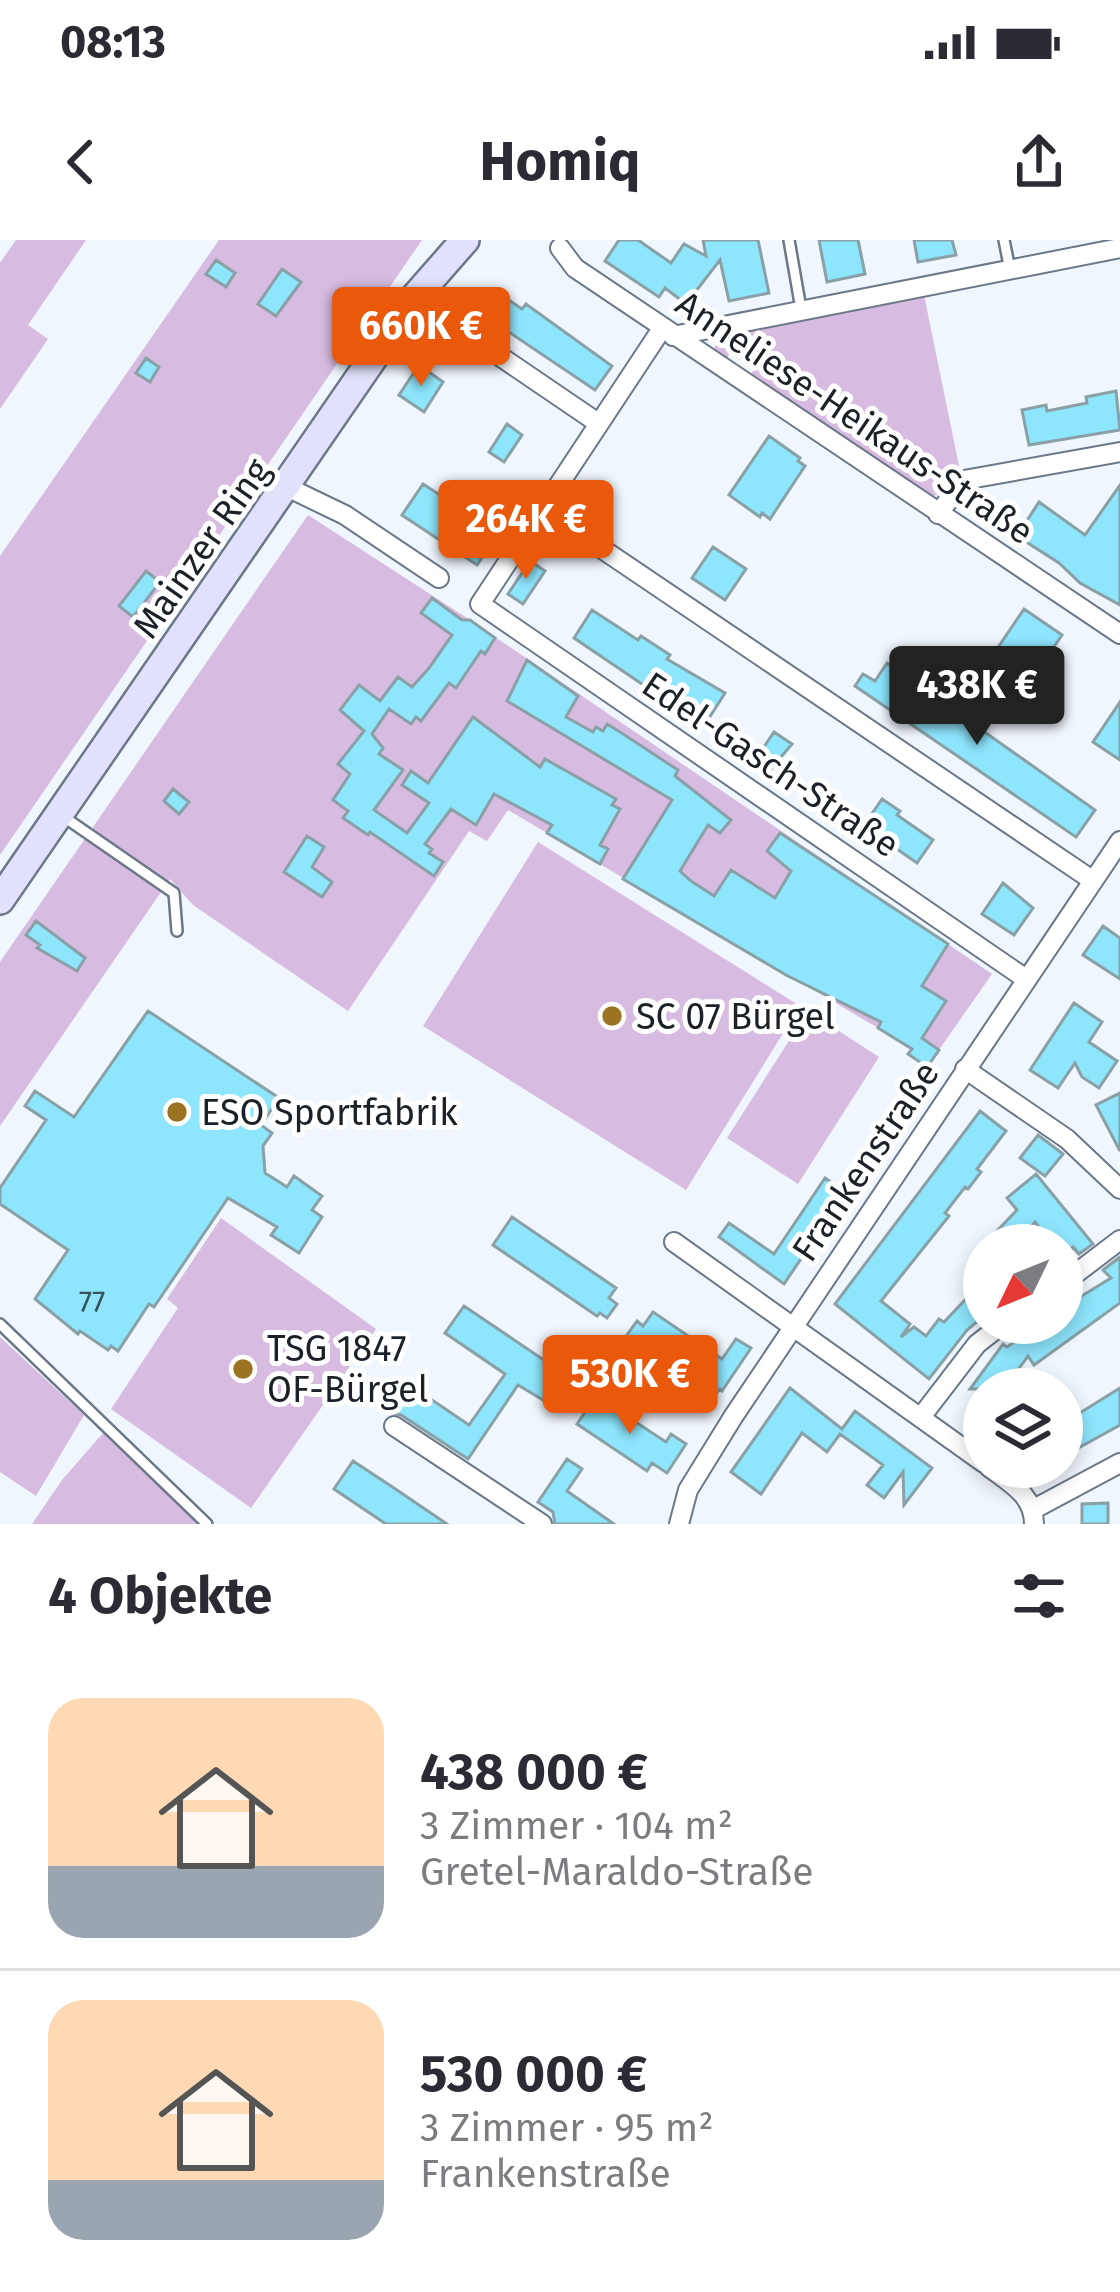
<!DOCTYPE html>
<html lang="de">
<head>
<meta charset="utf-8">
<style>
	:root { --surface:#fff; --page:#f7f7f7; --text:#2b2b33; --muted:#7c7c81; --line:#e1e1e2; --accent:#ea580c }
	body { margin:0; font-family:"Fira Sans",sans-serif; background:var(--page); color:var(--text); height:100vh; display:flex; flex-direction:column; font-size:45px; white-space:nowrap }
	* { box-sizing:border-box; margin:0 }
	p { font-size:39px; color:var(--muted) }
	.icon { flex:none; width:66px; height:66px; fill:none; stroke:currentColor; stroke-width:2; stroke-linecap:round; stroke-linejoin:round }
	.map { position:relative; height:1284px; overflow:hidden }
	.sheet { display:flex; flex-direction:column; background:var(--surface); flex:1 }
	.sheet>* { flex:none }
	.needle { width:78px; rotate:227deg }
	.fabs { position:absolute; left:963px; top:984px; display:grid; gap:24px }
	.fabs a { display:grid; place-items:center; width:120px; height:120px; border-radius:50%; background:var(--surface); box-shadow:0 6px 18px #0003; font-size:60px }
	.price { position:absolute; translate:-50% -102px; padding:0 27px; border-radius:12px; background:var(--accent); color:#fff; font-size:39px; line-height:78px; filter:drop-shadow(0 3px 6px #0008) }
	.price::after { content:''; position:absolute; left:50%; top:72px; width:36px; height:27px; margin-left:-18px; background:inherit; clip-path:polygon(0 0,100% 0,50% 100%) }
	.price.current { background:#222; color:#fff }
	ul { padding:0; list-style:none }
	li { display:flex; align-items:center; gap:36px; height:300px; padding:0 48px }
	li+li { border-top:3px solid var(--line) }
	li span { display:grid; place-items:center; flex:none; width:336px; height:240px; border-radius:36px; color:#555 }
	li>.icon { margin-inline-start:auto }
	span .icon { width:144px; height:144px; fill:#fffc; stroke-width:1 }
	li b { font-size:51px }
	h2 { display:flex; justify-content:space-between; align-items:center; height:144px; padding:0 48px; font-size:51px }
	.status { display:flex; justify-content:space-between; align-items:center; height:84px; padding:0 60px; background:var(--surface); direction:ltr }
	.status svg { height:33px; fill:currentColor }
	header { display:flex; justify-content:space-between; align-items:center; height:156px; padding:0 48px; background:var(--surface); font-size:54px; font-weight:700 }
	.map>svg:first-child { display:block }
</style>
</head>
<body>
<div class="status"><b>08:13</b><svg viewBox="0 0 49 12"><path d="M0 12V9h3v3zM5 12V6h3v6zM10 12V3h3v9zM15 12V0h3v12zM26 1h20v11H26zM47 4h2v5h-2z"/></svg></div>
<header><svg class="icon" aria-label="back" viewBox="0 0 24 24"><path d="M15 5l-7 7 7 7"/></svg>Homiq<svg class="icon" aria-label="share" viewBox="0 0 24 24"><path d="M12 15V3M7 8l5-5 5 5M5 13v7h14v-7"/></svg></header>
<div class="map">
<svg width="1120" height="1284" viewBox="0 0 1120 1284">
	<rect width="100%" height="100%" fill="#f0f6fd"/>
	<path fill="#d8bbe0" d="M 16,0 L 86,0 L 28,85 L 48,99 L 0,169 L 0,23 Z
		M 219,0 L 422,0 L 0,615 L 0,316 Z
		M 924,55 L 960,231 L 946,254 L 932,256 L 751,134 L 761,119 L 737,102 L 727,118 L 714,108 L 722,96 Z
		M 308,275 L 464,376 L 992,734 L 927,827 L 908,815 L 911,809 L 878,788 L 508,570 L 487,601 L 469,591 L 348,771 L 193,665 L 170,639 L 0,886 L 0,722 Z
		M 538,602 L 800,766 L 686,950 L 423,786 Z
		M 808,771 L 879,817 L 798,944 L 727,898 Z
		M 221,978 L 376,1089 L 251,1268 L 111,1169 L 178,1068 L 167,1059 Z
		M 0,1097 L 84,1175 L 36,1256 L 0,1232 Z
		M 103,1193 L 199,1284 L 32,1284 L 62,1240 Z"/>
	<path fill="#8ee6fd" stroke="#88a0a6" stroke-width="3" d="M 619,0 L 638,0 L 671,23 L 684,4 L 706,16 L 703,0 L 758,0 L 769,53 L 729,61 L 720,20 L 686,64 L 665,48 L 659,57 L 605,21 Z
		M 819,0 L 858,0 L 865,34 L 827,42 Z
		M 914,0 L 952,0 L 956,15 L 918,22 Z
		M 216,20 L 235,33 L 226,47 L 206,34 Z
		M 282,29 L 301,42 L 276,76 L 258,64 Z
		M 500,54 L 522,69 L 526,64 L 612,126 L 595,150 L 485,76 Z
		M 146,118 L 159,127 L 150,142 L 136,133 Z
		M 419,125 L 443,142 L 424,172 L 399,155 Z
		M 1116,151 L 1120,190 L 1029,205 L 1022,170 L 1046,165 L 1047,171 L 1087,163 L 1086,157 Z
		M 507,184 L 522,195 L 504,222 L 489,212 Z
		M 769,196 L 800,218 L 798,221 L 805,226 L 770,279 L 762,273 L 760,277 L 729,255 Z
		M 423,244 L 499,293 L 477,325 L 402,275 Z
		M 1120,245 L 1120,365 L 1080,343 L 1059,323 L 1017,296 L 1039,262 L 1085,295 Z
		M 713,307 L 746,329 L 725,360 L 692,338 Z
		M 530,321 L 545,331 L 523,364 L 508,354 Z
		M 146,331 L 160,342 L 133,377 L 119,366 Z
		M 432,358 L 462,380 L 470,380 L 495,398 L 485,414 L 481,411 L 456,448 L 449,443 L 421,481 L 416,477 L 411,484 L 389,469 L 372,494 L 383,508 L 379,514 L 403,530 L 374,570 L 407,593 L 429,563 L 402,545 L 411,531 L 428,543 L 473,477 L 540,527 L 545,519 L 616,559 L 612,565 L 620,569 L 600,605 L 608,609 L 600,624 L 547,593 L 552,585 L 494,554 L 476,585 L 451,569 L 425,604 L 432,609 L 429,613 L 443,622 L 434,636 L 370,592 L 368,595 L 343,578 L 348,571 L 333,560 L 350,534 L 338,524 L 364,491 L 340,470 L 359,445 L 380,461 L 398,437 L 412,447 L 429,428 L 452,395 L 421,373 Z
		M 1024,369 L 1062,395 L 1022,454 L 984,428 Z
		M 592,370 L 638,400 L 641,396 L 670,415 L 667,419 L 725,453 L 704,486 L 574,398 Z
		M 527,420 L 578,456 L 566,477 L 593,492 L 596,487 L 603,491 L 607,484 L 620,492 L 678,530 L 675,536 L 731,580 L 720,593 L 708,585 L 680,631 L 691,641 L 714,656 L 731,630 L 775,658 L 791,631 L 767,611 L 780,593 L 948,704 L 922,746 L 946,761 L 922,798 L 939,810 L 927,827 L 908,814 L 912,809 L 878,788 L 881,782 L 786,735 L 623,639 L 672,560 L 507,461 Z
		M 887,423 L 1095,570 L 1076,597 L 855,446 L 863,434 L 875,441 Z
		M 1120,462 L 1120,520 L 1093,502 Z
		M 774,492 L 792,504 L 770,530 L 755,520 Z
		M 173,549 L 189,562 L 179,574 L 164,561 Z
		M 882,559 L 900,571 L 897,575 L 933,600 L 917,623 L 881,598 L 878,603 L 860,591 Z
		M 307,596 L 324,607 L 312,627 L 332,642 L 322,657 L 284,632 Z
		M 1003,643 L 1033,668 L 1014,695 L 982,674 Z
		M 36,681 L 85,718 L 77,731 L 37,708 L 40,705 L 26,695 Z
		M 1103,686 L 1120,698 L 1120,739 L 1083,715 Z
		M 1074,763 L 1102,782 L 1089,802 L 1117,821 L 1099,848 L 1082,837 L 1075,823 L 1058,848 L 1030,830 Z
		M 148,771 L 279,858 L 261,885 L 272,893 L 263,906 L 265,933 L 287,947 L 294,936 L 322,956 L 312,970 L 322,977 L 299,1013 L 271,995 L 277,987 L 228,958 L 154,1067 L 149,1064 L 118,1111 L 111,1106 L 108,1110 L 80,1091 L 78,1094 L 35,1059 L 68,1010 L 0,964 L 0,948 L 46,880 L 25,866 L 35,851 L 74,877 Z
		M 1120,853 L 1120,911 L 1096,865 Z
		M 980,871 L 1006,891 L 977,929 L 981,932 L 968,949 L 965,947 L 945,973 L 949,976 L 881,1061 L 910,1084 L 901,1097 L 914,1087 L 926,1096 L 939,1079 L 944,1082 L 984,1040 L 984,1076 L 967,1090 L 929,1139 L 835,1064 Z
		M 1038,895 L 1063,914 L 1045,936 L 1020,918 Z
		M 1036,934 L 1093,1004 L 1079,1014 L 1073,1007 L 1062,1015 L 1062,1005 L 1053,1005 L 1035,982 L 1014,1005 L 1005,1005 L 994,994 L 1017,970 L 1007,958 Z
		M 825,938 L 846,952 L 784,1044 L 719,997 L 729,983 L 774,1014 Z
		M 512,977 L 616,1048 L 609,1058 L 617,1064 L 607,1078 L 600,1073 L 597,1076 L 493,1005 Z
		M 1120,1017 L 1120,1063 L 1034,1125 L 1028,1116 L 1004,1149 L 970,1149 L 1003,1104 L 1007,1107 L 1032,1090 L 1026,1083 L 1062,1083 L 1062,1068 L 1111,1038 L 1103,1030 Z
		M 464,1066 L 560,1131 L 551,1145 L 557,1149 L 548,1163 L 518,1145 L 468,1219 L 401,1175 L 391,1173 L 410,1145 L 469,1185 L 505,1134 L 445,1093 Z
		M 653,1072 L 722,1119 L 736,1099 L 751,1108 L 722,1151 L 720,1149 L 715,1155 L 703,1148 L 627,1095 L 637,1081 L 643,1086 Z
		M 790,1148 L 842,1189 L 855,1171 L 932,1228 L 904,1265 L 903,1232 L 884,1258 L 867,1245 L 883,1225 L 840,1194 L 827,1212 L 802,1193 L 761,1254 L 731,1232 Z
		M 1120,1148 L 1120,1185 L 1062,1217 L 1062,1184 Z
		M 596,1156 L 666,1202 L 671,1194 L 686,1204 L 667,1233 L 652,1223 L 647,1231 L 577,1184 Z
		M 567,1219 L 582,1229 L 567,1251 L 614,1284 L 555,1284 L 553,1272 L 538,1262 Z
		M 353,1221 L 391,1246 L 447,1284 L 386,1284 L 334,1249 Z
		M 1108,1263 L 1108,1284 L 1082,1284 L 1082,1264 Z"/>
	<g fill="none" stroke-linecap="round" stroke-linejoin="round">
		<defs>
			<path id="lane" d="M 789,0 L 801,69
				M 1004,0 L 1010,30
				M 64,577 L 174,653 L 177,691
				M 0,1084 L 207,1284"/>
			<path id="street" d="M 560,8 L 575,28 L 1120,394
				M 663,87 L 480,364 L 1026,739
				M 673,96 L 1120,8
				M 479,102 L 598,183
				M 287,247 L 345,275 L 439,338
				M 543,269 L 1092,640
				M 938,274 L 964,240 L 1120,212
				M 965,829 L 1067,899 L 1120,949
				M 674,1002 L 984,1223
				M 1062,1044 L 1120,1000
				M 921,1177 L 977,1104 L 1004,1083
				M 394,1186 L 542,1284
				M 989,1227 C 1010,1243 1034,1255 1034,1284
				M 1034,1269 L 1120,1223
				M 679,1284 L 688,1250 L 733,1177 L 1120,601"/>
			<path id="secondary" d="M 0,660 L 415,57 L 465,0"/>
		</defs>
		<use href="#lane" stroke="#6a7887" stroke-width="14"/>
		<use href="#street" stroke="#6a7887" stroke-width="22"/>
		<use href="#secondary" stroke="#6a7887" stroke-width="32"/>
		<use href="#lane" stroke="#fff" stroke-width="9"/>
		<use href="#street" stroke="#fff" stroke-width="18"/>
		<use href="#secondary" stroke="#e2e1fb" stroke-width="27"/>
	</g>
	<g fill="#9c7320" stroke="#fff" stroke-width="4.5">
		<circle cx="612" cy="776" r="12"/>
		<circle cx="177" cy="872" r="12"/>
		<circle cx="243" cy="1129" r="12"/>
	</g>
	<g text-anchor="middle" stroke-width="10" stroke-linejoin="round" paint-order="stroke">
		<g font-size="30" fill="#38525c">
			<text x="92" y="1072">77</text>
		</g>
		<g font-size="36" fill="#1b2127" stroke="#fff">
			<text transform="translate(855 177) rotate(34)" y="13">Anneliese-Heikaus-Straße</text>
			<text transform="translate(201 308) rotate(-55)" y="13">Mainzer Ring</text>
			<text transform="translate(771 524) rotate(34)" y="13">Edel-Gasch-Straße</text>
			<text transform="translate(865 921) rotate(-56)" y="13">Frankenstraße</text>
		</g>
		<g font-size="36" fill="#1b2127" stroke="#fff" text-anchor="start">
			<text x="636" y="789">SC 07 Bürgel</text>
			<text x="201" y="885">ESO Sportfabrik</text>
			<text x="267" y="1121">TSG 1847<tspan x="267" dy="41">OF-Bürgel</tspan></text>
		</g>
	</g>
</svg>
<div class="fabs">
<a><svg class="needle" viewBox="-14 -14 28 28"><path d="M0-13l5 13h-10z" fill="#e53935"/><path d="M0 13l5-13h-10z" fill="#7c7c81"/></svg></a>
<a><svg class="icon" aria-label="layers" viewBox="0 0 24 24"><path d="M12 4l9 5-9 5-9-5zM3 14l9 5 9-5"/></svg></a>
</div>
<b class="price" style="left:421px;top:149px">660K €</b>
<b class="price" style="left:526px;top:342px">264K €</b>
<b class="price current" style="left:977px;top:508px">438K €</b>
<b class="price" style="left:630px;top:1197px">530K €</b>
</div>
<section class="sheet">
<h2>4 Objekte<svg class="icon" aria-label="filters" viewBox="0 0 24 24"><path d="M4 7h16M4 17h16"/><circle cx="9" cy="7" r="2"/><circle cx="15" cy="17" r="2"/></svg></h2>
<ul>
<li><span style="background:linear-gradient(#ffd9b3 70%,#9aa5b1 0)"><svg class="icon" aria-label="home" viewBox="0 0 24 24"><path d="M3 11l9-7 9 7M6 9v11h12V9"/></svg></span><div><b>438 000 €</b><p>3 Zimmer · 104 m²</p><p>Gretel-Maraldo-Straße</p></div></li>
<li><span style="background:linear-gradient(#ffd9b3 75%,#9aa5b1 0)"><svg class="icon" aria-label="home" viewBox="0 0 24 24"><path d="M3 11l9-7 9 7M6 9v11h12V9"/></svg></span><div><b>530 000 €</b><p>3 Zimmer · 95 m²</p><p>Frankenstraße</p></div></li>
</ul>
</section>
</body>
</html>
